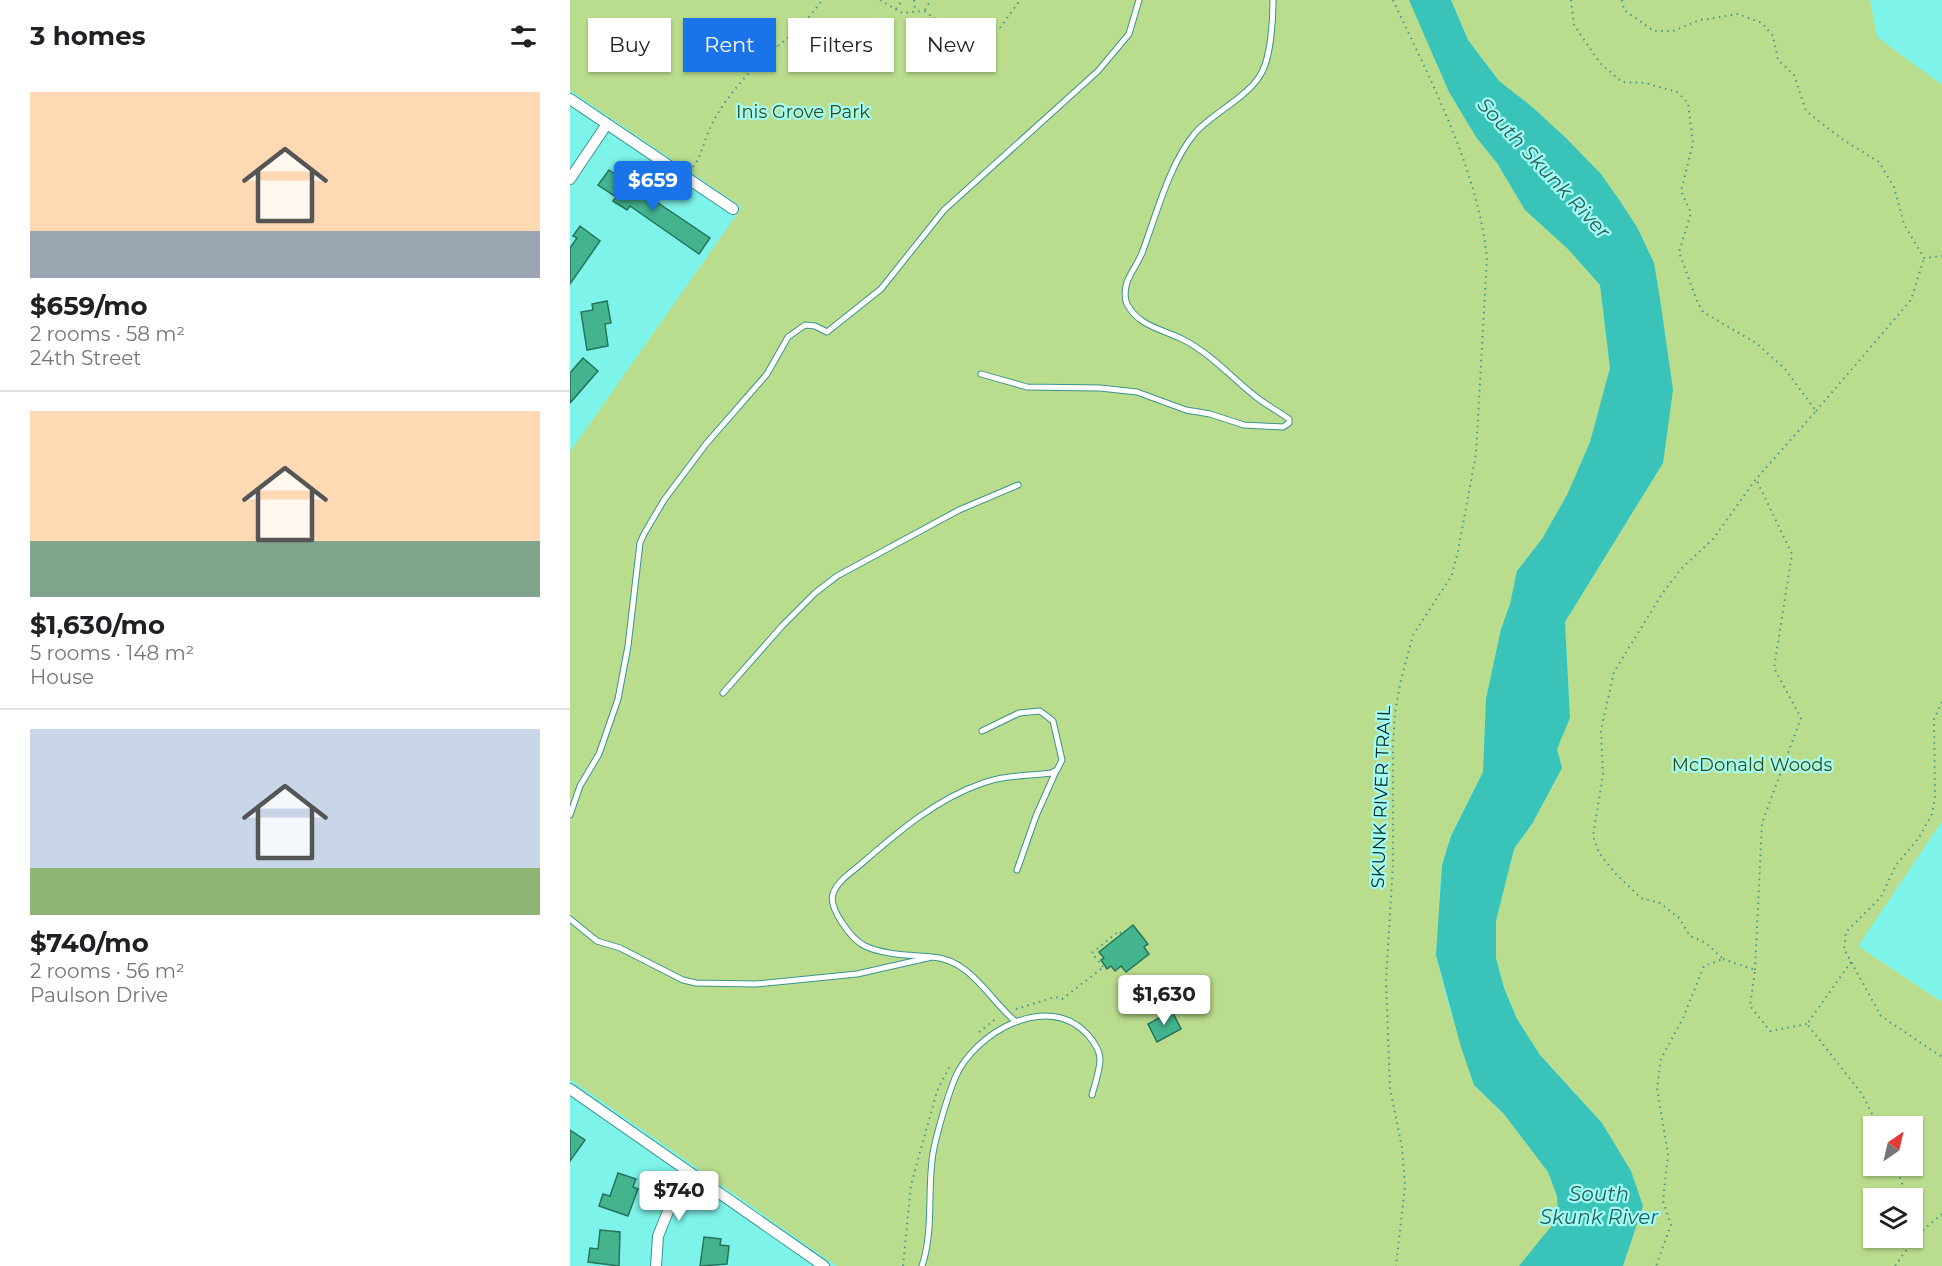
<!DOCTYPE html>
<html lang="en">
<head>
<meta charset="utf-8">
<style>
	:root { --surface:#fff; --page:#f6f6f6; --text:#202124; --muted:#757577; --line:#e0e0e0; --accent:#1a73e8 }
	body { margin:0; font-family:Montserrat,sans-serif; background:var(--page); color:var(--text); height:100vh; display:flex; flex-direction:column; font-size:22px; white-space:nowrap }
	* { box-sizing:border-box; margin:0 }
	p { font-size:20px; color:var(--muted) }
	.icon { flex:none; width:33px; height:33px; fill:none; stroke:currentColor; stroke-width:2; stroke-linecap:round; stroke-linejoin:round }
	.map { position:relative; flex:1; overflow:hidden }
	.details { display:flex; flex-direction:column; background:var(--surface); width:570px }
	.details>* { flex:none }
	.top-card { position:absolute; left:18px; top:18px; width:570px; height:54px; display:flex; gap:12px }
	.needle { width:39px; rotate:34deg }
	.buttons { position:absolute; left:1293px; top:1116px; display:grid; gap:12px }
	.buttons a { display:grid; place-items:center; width:60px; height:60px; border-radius:0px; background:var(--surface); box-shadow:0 2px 4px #0004; font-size:30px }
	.price { position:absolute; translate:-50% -51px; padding:0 14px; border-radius:6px; background:#fff; color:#222; font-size:20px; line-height:39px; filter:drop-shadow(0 2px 3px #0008) }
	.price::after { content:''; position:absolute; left:50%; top:36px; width:18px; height:14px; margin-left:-9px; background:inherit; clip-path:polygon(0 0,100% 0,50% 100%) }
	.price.current { background:var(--accent); color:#fff }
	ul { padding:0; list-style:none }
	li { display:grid; align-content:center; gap:12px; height:318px; padding:0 30px }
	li+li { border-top:2px solid var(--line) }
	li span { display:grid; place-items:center; height:186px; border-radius:0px; color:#555 }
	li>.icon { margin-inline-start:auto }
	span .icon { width:108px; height:108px; fill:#fffc; stroke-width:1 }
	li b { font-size:26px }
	h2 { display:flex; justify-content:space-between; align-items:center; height:72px; padding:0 30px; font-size:26px }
	.pill { padding:0 21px; border-radius:0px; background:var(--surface); box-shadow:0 2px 4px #0004; font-size:21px; line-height:54px }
	.pill.current { background:var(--accent); color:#fff }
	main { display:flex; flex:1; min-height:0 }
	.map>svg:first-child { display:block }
</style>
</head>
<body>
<main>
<section class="details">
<h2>3 homes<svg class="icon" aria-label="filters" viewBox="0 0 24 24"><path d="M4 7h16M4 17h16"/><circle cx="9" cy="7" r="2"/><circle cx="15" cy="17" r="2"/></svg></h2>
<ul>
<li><span style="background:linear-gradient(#ffd9b3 75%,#9aa5b1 0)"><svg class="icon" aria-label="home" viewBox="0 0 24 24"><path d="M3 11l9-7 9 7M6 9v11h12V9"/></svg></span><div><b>$659/mo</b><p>2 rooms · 58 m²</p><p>24th Street</p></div></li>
<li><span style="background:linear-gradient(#ffd9b3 70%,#7fa58c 0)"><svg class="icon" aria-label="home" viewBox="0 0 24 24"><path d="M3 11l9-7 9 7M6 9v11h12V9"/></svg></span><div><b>$1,630/mo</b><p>5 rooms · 148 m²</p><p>House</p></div></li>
<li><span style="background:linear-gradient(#c9d6e8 75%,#8fb573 0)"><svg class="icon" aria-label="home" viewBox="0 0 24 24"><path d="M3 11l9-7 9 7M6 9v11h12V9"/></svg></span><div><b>$740/mo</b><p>2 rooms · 56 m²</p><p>Paulson Drive</p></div></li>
</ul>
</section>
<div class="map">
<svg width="1372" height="1266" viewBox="0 0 1372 1266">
	<rect width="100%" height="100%" fill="#7ef3e9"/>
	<path fill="#badd8d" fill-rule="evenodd" d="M 0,0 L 839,0 L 879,92 L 906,137 L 927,163 L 955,210 L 998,249 L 1030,285 L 1040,368 L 1020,442 L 997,495 L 972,539 L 947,571 L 940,604 L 931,629 L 916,699 L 913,772 L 881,836 L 872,865 L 869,894 L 869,922 L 866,955 L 876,997 L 904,1085 L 934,1114 L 978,1172 L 987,1196 L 988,1218 L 954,1263 L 949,1266 L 267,1266 L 0,1079 L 0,452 L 172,207 L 0,90 Z
		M 881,0 L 1300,0 L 1307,37 L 1372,85 L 1372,821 L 1288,946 L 1372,1002 L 1372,1266 L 1053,1266 L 1060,1243 L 1032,1123 L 970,1055 L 947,1019 L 934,988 L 926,958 L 926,921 L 944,849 L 962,824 L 992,768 L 987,749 L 1000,718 L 995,622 L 1093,463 L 1031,174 L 960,105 L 929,81 L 898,40 ZM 1304,1126 L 1342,1126 L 1342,1166 L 1304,1166 ZM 1304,1198 L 1342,1198 L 1342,1238 L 1304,1238 Z"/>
	<path fill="#39c3b9" d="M 839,0 L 881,0 L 898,40 L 929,81 L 960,105 L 996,138 L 1031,174 L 1050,201 L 1067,227 L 1084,263 L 1090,299 L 1103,390 L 1093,463 L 995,622 L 1000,718 L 987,749 L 992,768 L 962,824 L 944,849 L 926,921 L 926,958 L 934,988 L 947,1019 L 970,1055 L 1032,1123 L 1061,1171 L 1073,1206 L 1053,1266 L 949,1266 L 988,1218 L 987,1196 L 978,1172 L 934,1114 L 904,1085 L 891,1047 L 866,955 L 872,865 L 881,836 L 913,772 L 916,699 L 931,629 L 940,604 L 947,571 L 972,539 L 997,495 L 1020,442 L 1040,368 L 1030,285 L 998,249 L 955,210 L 927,163 L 906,137 L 879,92 Z"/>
	<path fill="#44b48f" stroke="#25745b" stroke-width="1.5" d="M 39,170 L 140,238 L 129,254 L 60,206 L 57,210 L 43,201 L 46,197 L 28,185 Z
		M 10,226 L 30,241 L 0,284 L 0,248 L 7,238 L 3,236 Z
		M 37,301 L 41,323 L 35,324 L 38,346 L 17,350 L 11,312 L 23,310 L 22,304 Z
		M 13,358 L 28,371 L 0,403 L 0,373 Z
		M 563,925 L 578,944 L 574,947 L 579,954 L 556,972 L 551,966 L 545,971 L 541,966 L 537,969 L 531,960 L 534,958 L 529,952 Z
		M 602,1011 L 611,1029 L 587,1042 L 578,1024 Z
		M 0,1130 L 15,1140 L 0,1161 Z
		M 48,1173 L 66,1179 L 63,1187 L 68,1189 L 58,1216 L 29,1206 L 33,1194 L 40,1196 Z
		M 30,1230 L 50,1232 L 49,1266 L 18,1262 L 20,1248 L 28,1249 Z
		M 134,1237 L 151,1239 L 150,1245 L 159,1246 L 157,1264 L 130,1266 Z"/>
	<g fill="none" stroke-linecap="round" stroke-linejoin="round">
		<defs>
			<path id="service" d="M 411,374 L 457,387 L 530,388 L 567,392 L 616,410 L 640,414 L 674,425 L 713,427 L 719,423 L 719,419 C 708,411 696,405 685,396 C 661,377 641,354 614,340 C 593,329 569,327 557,304 C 554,297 555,289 557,282 C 561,272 568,263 572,253 C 586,216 599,164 625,133 C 644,112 680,96 692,72 C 701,55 703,19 703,0
				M 153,693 L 212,626 L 245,593 L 267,576 L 389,510 L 448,485
				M 0,815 L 10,786 L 29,754 L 48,699 L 58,646 L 70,543 L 74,534 L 94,500 L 136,444 L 197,374 L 218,337 L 235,325 L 245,326 L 257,332 L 311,289 L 374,210 L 528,71 L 559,34 L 569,0
				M 447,870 L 466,816 L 486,771
				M 0,919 L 27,941 L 50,948 L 113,980 L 126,983 L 186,984 L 287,974 L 362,957 C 400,959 419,999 445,1021
				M 362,957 C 341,955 314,955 295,946 C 282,940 258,908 263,894 C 267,881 282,872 291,864 C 328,832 366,799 413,783 C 435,775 458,776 481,773 L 487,770 L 492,760 L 483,721 L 470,711 L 449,713 L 412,731
				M 352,1266 C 364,1230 357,1190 363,1153 C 367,1132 377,1098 385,1078 C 404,1033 478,990 518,1035 C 524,1042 530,1050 530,1059 C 530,1070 525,1084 522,1095"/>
			<path id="minor" d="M 0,99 L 163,209
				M 0,179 L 37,124
				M 0,1089 L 254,1266
				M 86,1266 L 88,1236 L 103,1199 L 121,1173"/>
		</defs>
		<use href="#service" stroke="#39958d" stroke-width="7"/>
		<use href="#minor" stroke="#39958d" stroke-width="12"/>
		<path stroke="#469992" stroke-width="2" stroke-dasharray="1.5 4.5" stroke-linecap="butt" d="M 310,0 L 332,13 L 354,11 L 394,38
			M 344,0 L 345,10
			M 823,0 C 861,82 907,167 917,258 L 906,454 L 888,551 L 882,575 L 843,635 L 830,684 L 825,713 L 823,745 L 823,864 L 816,981 L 820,1088 L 832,1148 L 835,1186 L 826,1266
			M 1001,0 L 1004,25 L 1030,63 L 1052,82 L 1075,83 L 1107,92 L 1118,103 L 1123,143 L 1111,191 L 1121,213 L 1109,252 L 1127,301 L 1133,312 L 1186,343 L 1215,369 L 1246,411 L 1186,479 L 1143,539 L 1111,569 L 1092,594 L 1044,672 L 1031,730 L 1033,775 L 1023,836 L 1029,853 L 1046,874 L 1071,898 L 1090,903 L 1109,918 L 1120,936 L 1136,943 L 1153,959 L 1134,966 L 1113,1018 L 1091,1059 L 1087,1088 L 1098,1154 L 1093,1201 L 1101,1225 L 1086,1266
			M 1052,0 L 1054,10 L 1084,31 L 1103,31 L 1130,20 L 1168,14 L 1192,23 L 1203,36 L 1208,60 L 1224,75 L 1236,111 L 1272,139 L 1309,162 L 1324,187 L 1334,224 L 1354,258 L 1372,256
			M 326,9 L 331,2
			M 355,10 L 361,0
			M 430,28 L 450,0
			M 201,42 L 207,48
			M 356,65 L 381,29
			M 123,167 C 131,156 133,145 138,133 C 145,115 158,97 171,82 C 196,51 228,36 252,0
			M 1246,411 L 1341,300 L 1354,258
			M 1372,702 L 1364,719 L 1365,798 L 1362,814 L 1348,839 L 1326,865 L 1311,897 L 1276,932 L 1274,949 L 1311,1016 L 1372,1057
			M 1153,959 L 1185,970 L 1180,1006 L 1200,1031 L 1237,1024
			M 1281,962 L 1237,1024 L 1292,1094 L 1308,1126
			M 533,967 L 522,953 L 549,931 L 552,934
			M 1185,970 L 1192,823 L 1231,718 L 1204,668 L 1222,554 L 1186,479
			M 446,1009 L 485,997 L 492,999 L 535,966
			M 409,1032 L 428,1017
			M 1326,1166 L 1337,1198
			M 1342,1219 L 1347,1235 L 1372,1214
			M 333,1266 L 341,1185 L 367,1091 L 380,1066
			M 1325,1266 L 1347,1235"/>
		<use href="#service" stroke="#fff" stroke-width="5"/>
		<use href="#minor" stroke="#fff" stroke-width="10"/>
	</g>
	<g text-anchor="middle" stroke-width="4.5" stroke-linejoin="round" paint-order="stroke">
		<g font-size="18" fill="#354b0f" stroke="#a3fcf3">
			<text x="233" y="118">Inis Grove Park</text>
			<text x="1182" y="771">McDonald Woods</text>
		</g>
		<g font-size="18" fill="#022b28" stroke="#a3fcf3">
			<text transform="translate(811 797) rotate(-88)" y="6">SKUNK RIVER TRAIL</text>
		</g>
		<g font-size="20" font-style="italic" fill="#285f5a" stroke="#a3fcf3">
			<text transform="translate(974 168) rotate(47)" y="7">South Skunk River</text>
			<text x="1029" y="1201">South<tspan x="1029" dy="23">Skunk River</tspan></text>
		</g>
	</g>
</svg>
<div class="buttons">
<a><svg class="needle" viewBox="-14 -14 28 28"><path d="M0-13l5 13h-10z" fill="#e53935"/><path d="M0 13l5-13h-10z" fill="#757577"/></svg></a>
<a><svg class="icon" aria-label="layers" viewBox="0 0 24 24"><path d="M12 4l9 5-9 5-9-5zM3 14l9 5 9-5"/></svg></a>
</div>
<b class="price current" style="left:83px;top:212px">$659</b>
<b class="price" style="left:594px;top:1026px">$1,630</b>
<b class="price" style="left:109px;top:1222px">$740</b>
<div class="top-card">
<a class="pill">Buy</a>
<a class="pill current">Rent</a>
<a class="pill">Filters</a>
<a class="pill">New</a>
</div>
</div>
</main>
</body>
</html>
